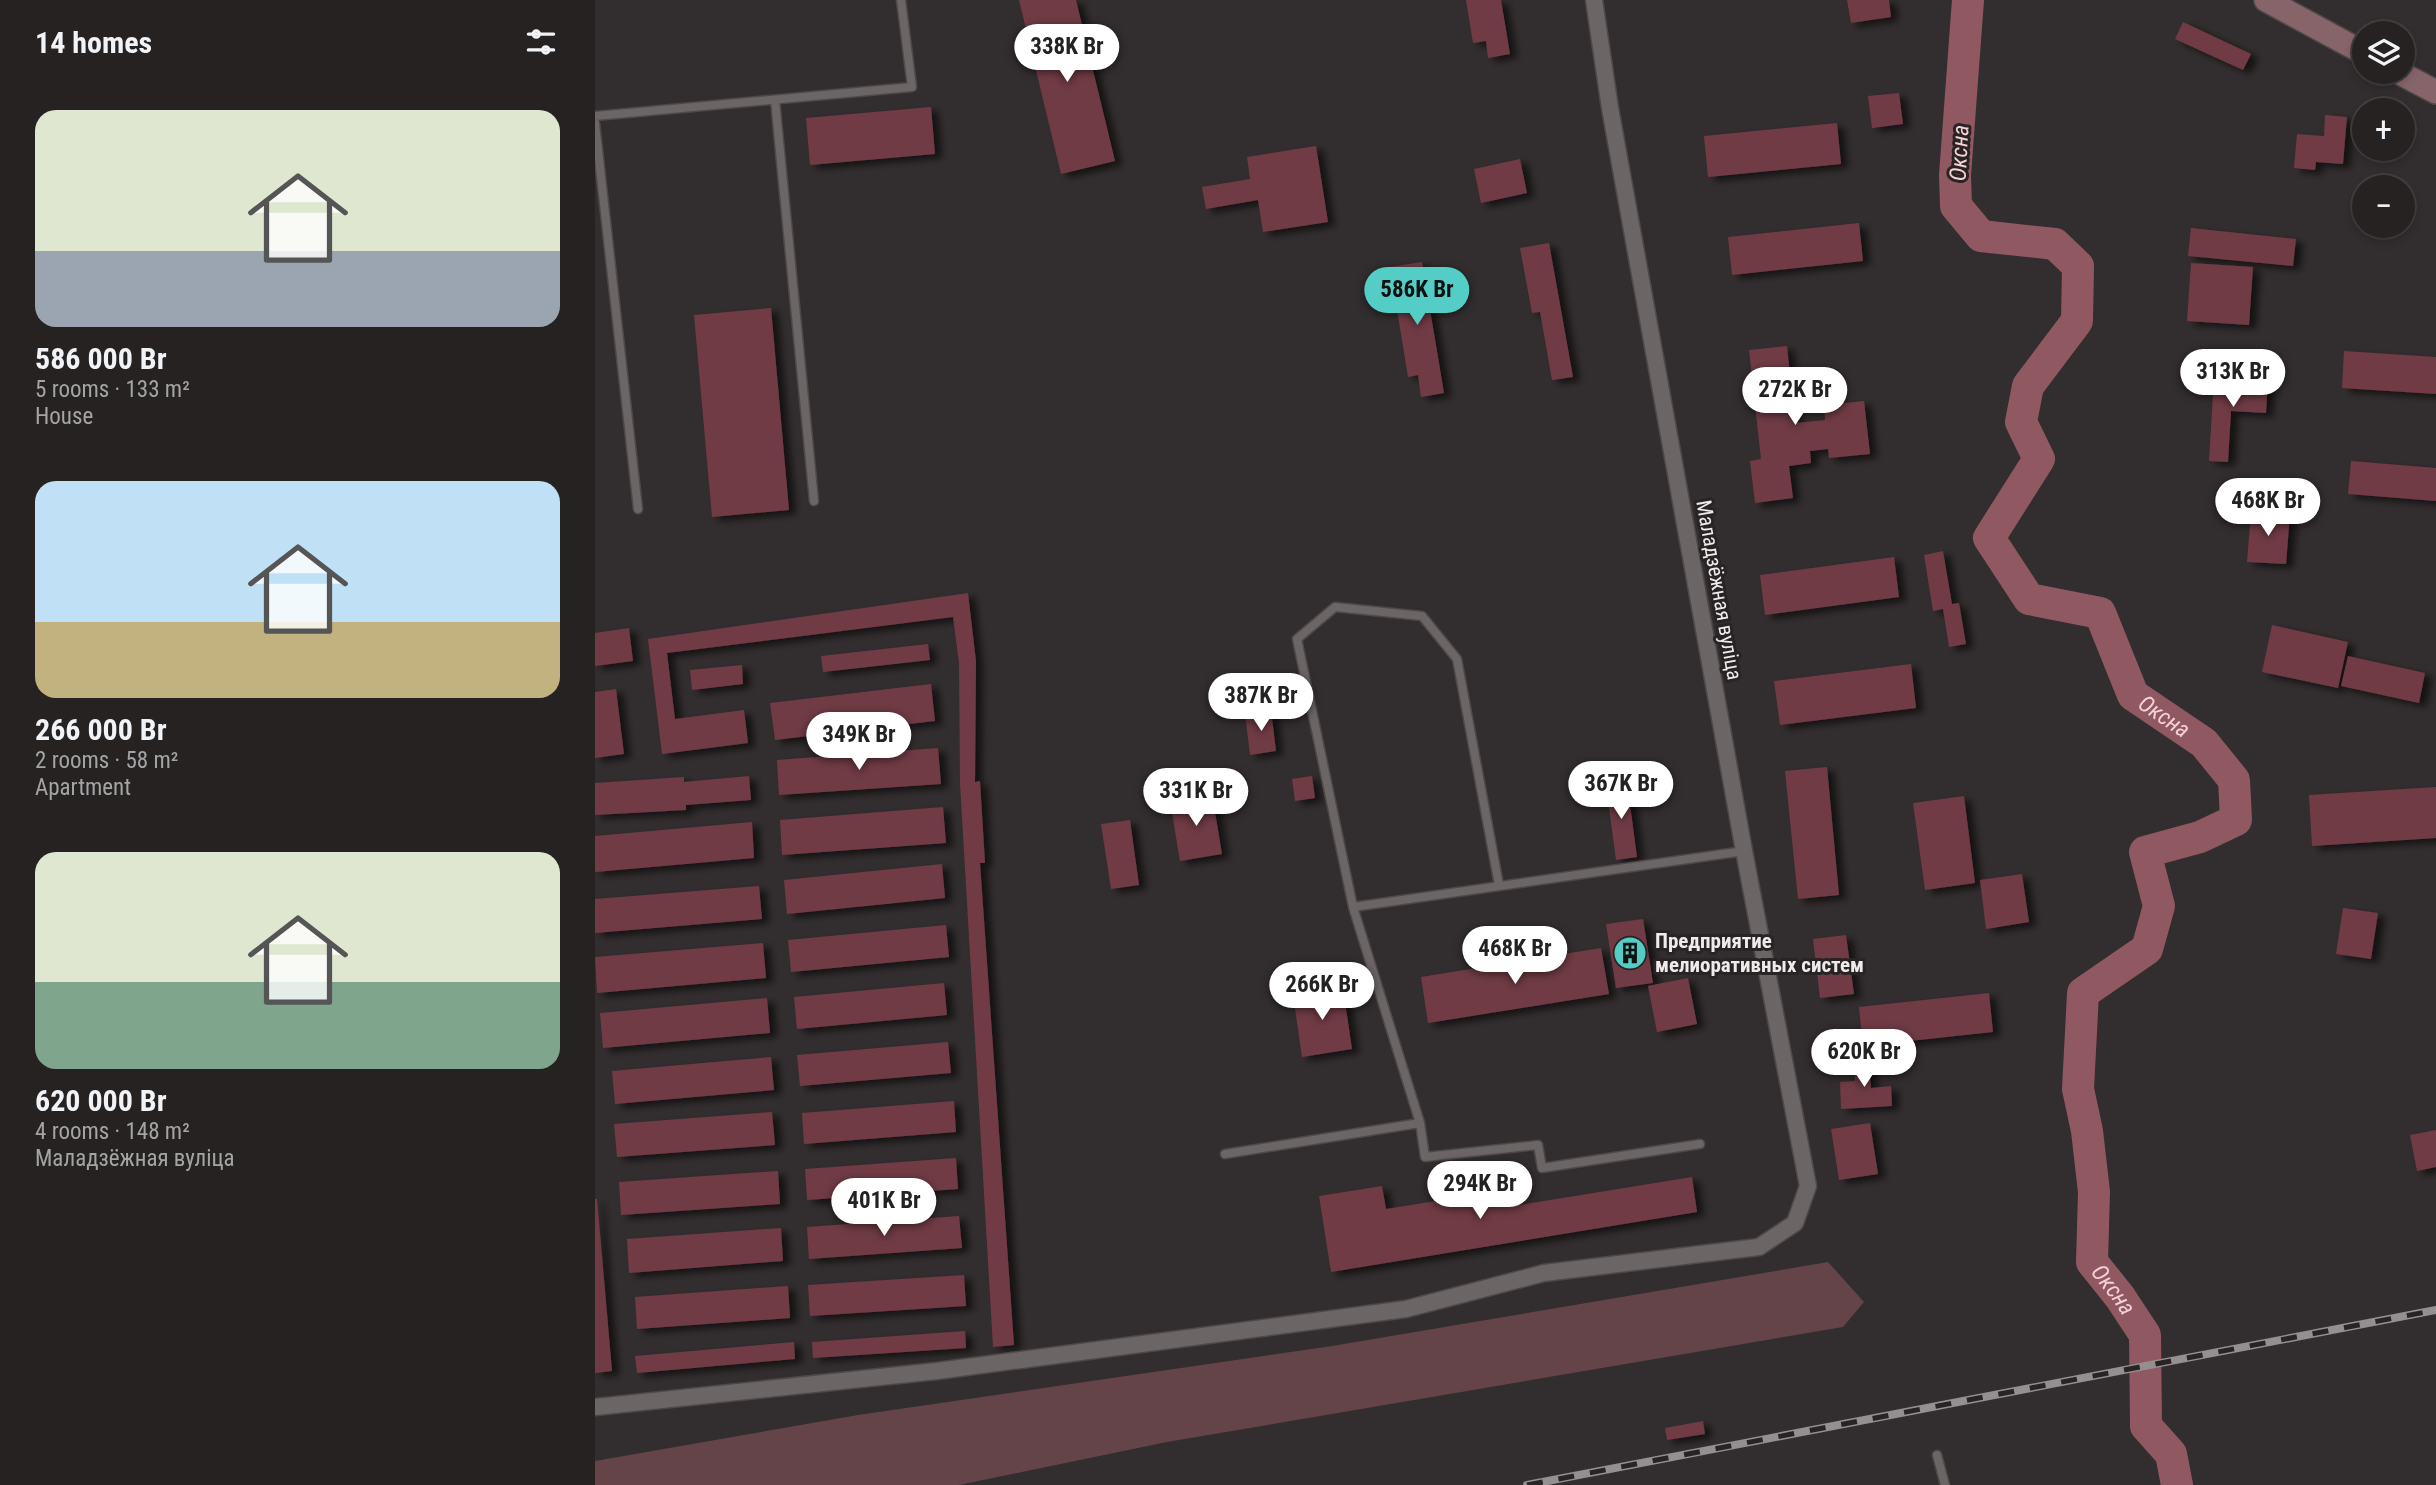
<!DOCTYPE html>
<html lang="en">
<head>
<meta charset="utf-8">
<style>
	:root { --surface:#262222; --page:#322f2f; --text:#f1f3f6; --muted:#a4a4a5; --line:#423f40; --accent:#54cdc7 }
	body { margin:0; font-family:"Roboto Condensed",sans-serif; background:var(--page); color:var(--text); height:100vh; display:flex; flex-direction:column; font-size:26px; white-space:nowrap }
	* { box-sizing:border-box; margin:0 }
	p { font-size:23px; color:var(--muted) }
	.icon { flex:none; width:38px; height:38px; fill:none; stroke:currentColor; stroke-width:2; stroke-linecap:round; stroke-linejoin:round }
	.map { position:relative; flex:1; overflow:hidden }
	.sheet { display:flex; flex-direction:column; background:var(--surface); width:595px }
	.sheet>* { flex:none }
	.tools { position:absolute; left:1757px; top:21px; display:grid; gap:14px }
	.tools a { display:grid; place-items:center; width:63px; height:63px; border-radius:50%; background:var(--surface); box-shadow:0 4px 10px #0003,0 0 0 2px var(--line); font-size:35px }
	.price { position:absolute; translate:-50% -60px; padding:0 16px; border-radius:24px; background:#fff; color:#222; font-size:23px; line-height:46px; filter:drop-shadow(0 2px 4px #0008) }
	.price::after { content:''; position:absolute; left:50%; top:42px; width:21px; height:16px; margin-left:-10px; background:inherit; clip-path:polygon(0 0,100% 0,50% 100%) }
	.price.current { background:var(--accent); color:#111 }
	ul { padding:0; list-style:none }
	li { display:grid; align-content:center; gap:14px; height:371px; padding:0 35px }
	li span { display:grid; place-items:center; height:217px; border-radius:21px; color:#555 }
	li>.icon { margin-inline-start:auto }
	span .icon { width:126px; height:126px; fill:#fffc; stroke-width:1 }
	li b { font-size:30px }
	h2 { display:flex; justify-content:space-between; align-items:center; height:84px; padding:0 35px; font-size:30px }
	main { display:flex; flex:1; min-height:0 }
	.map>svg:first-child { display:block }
</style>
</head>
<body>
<main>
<section class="sheet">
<h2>14 homes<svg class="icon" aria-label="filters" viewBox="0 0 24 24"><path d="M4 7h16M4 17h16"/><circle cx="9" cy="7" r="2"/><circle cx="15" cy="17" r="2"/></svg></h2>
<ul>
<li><span style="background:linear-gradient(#dfe7d0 65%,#9aa5b1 0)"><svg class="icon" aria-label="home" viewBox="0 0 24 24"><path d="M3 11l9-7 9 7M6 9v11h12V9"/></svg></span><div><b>586 000 Br</b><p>5 rooms · 133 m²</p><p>House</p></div></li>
<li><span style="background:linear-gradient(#bfe0f5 65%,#c2b280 0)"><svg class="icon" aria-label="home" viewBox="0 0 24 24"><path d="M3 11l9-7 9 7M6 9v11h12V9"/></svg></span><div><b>266 000 Br</b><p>2 rooms · 58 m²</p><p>Apartment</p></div></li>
<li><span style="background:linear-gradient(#dfe7d0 60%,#7fa58c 0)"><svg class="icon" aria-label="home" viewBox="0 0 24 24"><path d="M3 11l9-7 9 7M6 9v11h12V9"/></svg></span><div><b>620 000 Br</b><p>4 rooms · 148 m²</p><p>Маладзёжная вуліца</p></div></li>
</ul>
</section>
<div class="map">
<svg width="1841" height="1485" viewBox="0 0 1841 1485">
	<defs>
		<filter id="shadow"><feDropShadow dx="7" dy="4" stdDeviation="3.5" flood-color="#0009"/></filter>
	</defs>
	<rect width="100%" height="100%" fill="#322d2e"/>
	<path fill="#644448" d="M 1233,1262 L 1269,1302 L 1248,1327 L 572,1442 L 364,1485 L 0,1485 L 0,1461 L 263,1415 L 737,1346 Z"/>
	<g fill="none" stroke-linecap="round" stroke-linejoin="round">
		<path stroke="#905860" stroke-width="32" id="s1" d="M 1373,0 L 1360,175 L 1361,206 L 1386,236 L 1460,244 L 1483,266 L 1482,321 L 1433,386 L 1426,422 L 1444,459 L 1394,538 L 1434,599 L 1505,613 L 1538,695 L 1609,743 L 1639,780 L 1641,820 L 1605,837 L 1550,852 L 1564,906 L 1552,949 L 1488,993 L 1483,1089 L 1492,1131 L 1499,1192 L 1497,1262 L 1525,1297 L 1550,1335 L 1551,1426 L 1576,1454 L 1582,1485"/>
	</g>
	<path fill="#703b44" filter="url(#shadow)" d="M 424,0 L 481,0 L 520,161 L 466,174 Z
		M 871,0 L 906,0 L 915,54 L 893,58 L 891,41 L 878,43 Z
		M 1252,0 L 1294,0 L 1296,17 L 1256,23 Z
		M 1588,22 L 1656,54 L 1648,70 L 1580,39 Z
		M 1304,93 L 1308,124 L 1277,128 L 1273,96 Z
		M 336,107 L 340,154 L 215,165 L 211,118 Z
		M 1730,115 L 1752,117 L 1748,164 L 1721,162 L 1720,170 L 1699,168 L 1702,134 L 1729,136 Z
		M 1242,123 L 1246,164 L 1113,177 L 1109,136 Z
		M 721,146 L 733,222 L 668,232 L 663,200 L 611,209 L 607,187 L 655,179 L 652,157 Z
		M 925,159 L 932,193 L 886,203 L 879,169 Z
		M 1264,223 L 1268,261 L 1137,275 L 1133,237 Z
		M 1596,228 L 1701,239 L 1698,266 L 1593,256 Z
		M 954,243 L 978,377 L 957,380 L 945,312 L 937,313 L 925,248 Z
		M 827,262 L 849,393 L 826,397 L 823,375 L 813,377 L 795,267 Z
		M 1596,263 L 1658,267 L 1654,325 L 1592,321 Z
		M 176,308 L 194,510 L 117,517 L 99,315 Z
		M 1192,346 L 1200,423 L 1230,420 L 1229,405 L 1269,401 L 1275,454 L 1234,458 L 1233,449 L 1215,451 L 1216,463 L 1194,466 L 1198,498 L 1160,503 L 1155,461 L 1166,459 L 1154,350 Z
		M 1749,351 L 1841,357 L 1841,394 L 1747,388 Z
		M 1619,377 L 1673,380 L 1671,413 L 1636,411 L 1633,462 L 1614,461 Z
		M 1756,461 L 1841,468 L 1841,501 L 1753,494 Z
		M 1656,511 L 1695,514 L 1691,564 L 1652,562 Z
		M 1348,551 L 1357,604 L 1364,603 L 1371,644 L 1354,647 L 1348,609 L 1338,611 L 1329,555 Z
		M 1299,557 L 1304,597 L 1170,615 L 1165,575 Z
		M 373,593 L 381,661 L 380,782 L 385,781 L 390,863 L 385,863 L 419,1345 L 398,1347 L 365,783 L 364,663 L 358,617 L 72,653 L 80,719 L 149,710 L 153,743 L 67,754 L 53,639 Z
		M 1677,625 L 1753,642 L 1743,688 L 1667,672 Z
		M 34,628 L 38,661 L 0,666 L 0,633 Z
		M 333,644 L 335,660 L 228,672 L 226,656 Z
		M 1753,656 L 1830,673 L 1824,703 L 1746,686 Z
		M 1316,664 L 1321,708 L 1185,725 L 1179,681 Z
		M 147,665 L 148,684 L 97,690 L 95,670 Z
		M 336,684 L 340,721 L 180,740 L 175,703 Z
		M 21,689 L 29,754 L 0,758 L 0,692 Z
		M 676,710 L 681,751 L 655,755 L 650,714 Z
		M 343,748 L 346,784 L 184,795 L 182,760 Z
		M 1232,767 L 1244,895 L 1203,899 L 1190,771 Z
		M 154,776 L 156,800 L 91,805 L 91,810 L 0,815 L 0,783 L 89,777 L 89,782 Z
		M 717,776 L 720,798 L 700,801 L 697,779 Z
		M 1032,782 L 1042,857 L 1021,860 L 1011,785 Z
		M 1841,787 L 1841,838 L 1717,846 L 1714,795 Z
		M 617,794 L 627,854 L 585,861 L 575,801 Z
		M 1369,796 L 1380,883 L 1330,890 L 1318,803 Z
		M 348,807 L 351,843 L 187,855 L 185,820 Z
		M 535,820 L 544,885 L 516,889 L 506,824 Z
		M 157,822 L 159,858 L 0,872 L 0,836 Z
		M 347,864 L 350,898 L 192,914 L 189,880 Z
		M 1427,874 L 1434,922 L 1391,929 L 1385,880 Z
		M 164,886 L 167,919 L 0,933 L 0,899 Z
		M 1748,908 L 1783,913 L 1776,959 L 1741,954 Z
		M 1048,919 L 1058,983 L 1021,988 L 1011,924 Z
		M 351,925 L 354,957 L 196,972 L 193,940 Z
		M 1251,935 L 1259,994 L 1225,998 L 1218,939 Z
		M 168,943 L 171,978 L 2,993 L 0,957 Z
		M 1006,948 L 1014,994 L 833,1023 L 826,977 Z
		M 1093,978 L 1102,1024 L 1062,1032 L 1053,986 Z
		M 349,983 L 352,1015 L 202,1029 L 199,997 Z
		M 748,988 L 757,1049 L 707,1057 L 698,995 Z
		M 1394,993 L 1398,1032 L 1268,1046 L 1264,1007 Z
		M 172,998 L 175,1033 L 8,1048 L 5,1013 Z
		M 353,1042 L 356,1073 L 205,1086 L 202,1055 Z
		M 1274,1056 L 1276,1088 L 1296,1086 L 1297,1106 L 1246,1109 L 1245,1082 L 1260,1081 L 1258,1057 Z
		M 176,1057 L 179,1090 L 20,1104 L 17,1071 Z
		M 359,1101 L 361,1132 L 209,1144 L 207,1113 Z
		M 177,1112 L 180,1145 L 22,1157 L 19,1124 Z
		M 1275,1123 L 1283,1174 L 1244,1180 L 1236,1129 Z
		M 1841,1130 L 1841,1167 L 1822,1171 L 1815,1135 Z
		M 361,1158 L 363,1189 L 212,1200 L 210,1169 Z
		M 183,1171 L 185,1204 L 26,1215 L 24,1182 Z
		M 1097,1177 L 1102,1212 L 736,1272 L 724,1196 L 787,1186 L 791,1209 L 909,1190 L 912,1207 Z
		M 0,1199 L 2,1199 L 17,1371 L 0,1373 Z
		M 364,1216 L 367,1248 L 214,1259 L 212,1227 Z
		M 186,1228 L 188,1261 L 34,1273 L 32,1239 Z
		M 369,1275 L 371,1306 L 215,1316 L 213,1285 Z
		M 193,1286 L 195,1318 L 42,1329 L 40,1297 Z
		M 370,1331 L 371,1348 L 218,1358 L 217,1342 Z
		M 199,1342 L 200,1359 L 42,1373 L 40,1356 Z
		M 1108,1421 L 1110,1434 L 1072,1440 L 1070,1428 Z"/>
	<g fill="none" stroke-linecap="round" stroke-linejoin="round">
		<defs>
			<path id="service" d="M 180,100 L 219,501
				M 0,116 L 317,87 L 306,0
				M 0,123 L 43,509
				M 904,885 L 862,659 L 827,616 L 740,607 L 702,639 L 758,907 L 1149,851
				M 758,907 L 825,1123 L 830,1157 L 943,1145 L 947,1168 L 1105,1144
				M 630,1154 L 825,1123
				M 1342,1455 L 1350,1485"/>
			<path id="minor" d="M 0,1407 L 342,1371 L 811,1309 L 949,1273 L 1164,1247 L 1200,1223 L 1213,1186 L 1149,851 L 1015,108 L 999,0"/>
			<path id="secondary" d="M 1671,0 L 1769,53
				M 1803,72 L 1841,92"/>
		</defs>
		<use href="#service" stroke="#4d4849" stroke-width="11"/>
		<use href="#minor" stroke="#4d4849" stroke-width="19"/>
		<use href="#secondary" stroke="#4d4849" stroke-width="26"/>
		<use href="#service" stroke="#6b6565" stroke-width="8"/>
		<use href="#minor" stroke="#6b6565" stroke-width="16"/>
		<use href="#secondary" stroke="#876469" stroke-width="23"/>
		<defs>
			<path id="rail" d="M 932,1485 L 1841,1310"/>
		</defs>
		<use href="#rail" stroke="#948f90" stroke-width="8"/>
		<use href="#rail" stroke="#282324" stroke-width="5" stroke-dasharray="16" stroke-linecap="butt"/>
	</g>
	<defs>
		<symbol id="building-disc" viewBox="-11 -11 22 22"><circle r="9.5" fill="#54cdc7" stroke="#282324"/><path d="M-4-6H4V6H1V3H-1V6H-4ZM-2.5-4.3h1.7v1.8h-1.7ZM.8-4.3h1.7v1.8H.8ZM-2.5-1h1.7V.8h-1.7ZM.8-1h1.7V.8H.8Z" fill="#111"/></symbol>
	</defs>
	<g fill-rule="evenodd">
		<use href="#building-disc" x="1016" y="934" width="38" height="38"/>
	</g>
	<g text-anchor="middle" stroke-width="6" stroke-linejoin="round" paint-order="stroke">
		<g font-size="21" fill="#efebeb" stroke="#282324">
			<text transform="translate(1124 590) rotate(80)" y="7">Маладзёжная вуліца</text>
		</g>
		<g font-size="21" font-weight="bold" fill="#efebeb" stroke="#282324" text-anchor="start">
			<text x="1060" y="948">Предприятие<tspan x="1060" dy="24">мелиоративных систем</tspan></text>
		</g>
		<g font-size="23" font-style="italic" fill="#f5d0d4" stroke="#282324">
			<text transform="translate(1364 153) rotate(-87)" y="8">Оксна</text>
			<text dy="8" stroke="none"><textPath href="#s1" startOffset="931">Оксна</textPath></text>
			<text dy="8" stroke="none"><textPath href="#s1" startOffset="1647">Оксна</textPath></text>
		</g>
	</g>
</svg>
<div class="tools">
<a><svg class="icon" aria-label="layers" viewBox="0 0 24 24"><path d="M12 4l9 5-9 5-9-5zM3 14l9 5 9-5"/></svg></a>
<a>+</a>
<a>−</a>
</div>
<b class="price" style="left:472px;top:84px">338K Br</b>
<b class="price current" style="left:822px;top:327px">586K Br</b>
<b class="price" style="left:1638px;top:409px">313K Br</b>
<b class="price" style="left:1200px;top:427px">272K Br</b>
<b class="price" style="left:1673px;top:538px">468K Br</b>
<b class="price" style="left:666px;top:733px">387K Br</b>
<b class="price" style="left:264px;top:772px">349K Br</b>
<b class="price" style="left:1026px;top:821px">367K Br</b>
<b class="price" style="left:601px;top:828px">331K Br</b>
<b class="price" style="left:920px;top:986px">468K Br</b>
<b class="price" style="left:727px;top:1022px">266K Br</b>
<b class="price" style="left:1269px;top:1089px">620K Br</b>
<b class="price" style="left:885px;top:1221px">294K Br</b>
<b class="price" style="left:289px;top:1238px">401K Br</b>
</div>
</main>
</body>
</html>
